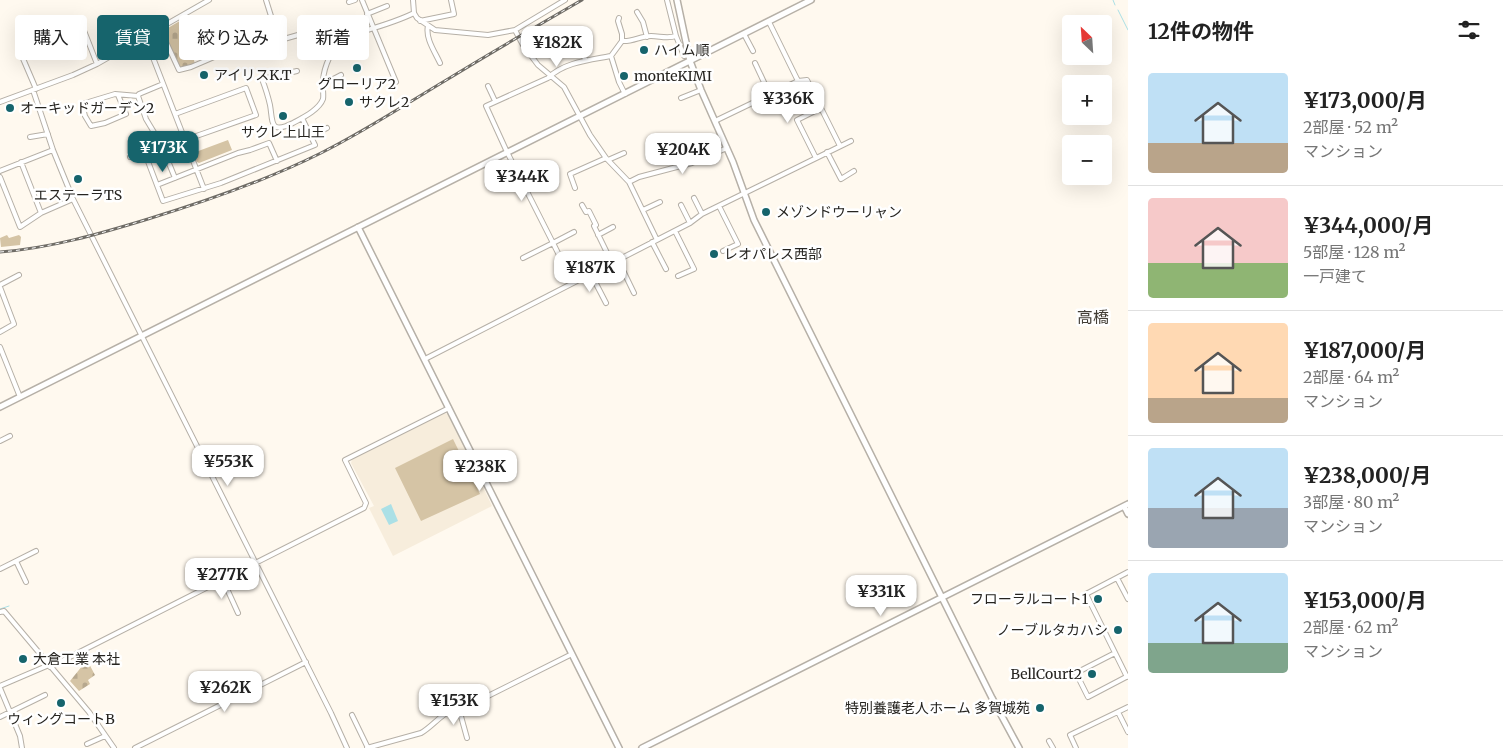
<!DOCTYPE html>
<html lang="ja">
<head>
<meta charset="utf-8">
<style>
	:root { --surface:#fff; --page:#f2f2f2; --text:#222; --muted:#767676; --line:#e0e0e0; --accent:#16646c }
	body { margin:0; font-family:Merriweather,"Noto Sans JP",serif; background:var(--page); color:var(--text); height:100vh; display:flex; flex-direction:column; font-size:19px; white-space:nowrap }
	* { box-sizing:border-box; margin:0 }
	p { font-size:16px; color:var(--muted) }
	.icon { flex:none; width:28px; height:28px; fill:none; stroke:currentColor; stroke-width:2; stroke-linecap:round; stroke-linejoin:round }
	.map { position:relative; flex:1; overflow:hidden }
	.drawer { display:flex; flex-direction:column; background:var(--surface); width:375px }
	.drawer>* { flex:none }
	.banner { position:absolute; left:15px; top:15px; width:475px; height:45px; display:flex; gap:10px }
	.needle { width:32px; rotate:335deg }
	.buttons { position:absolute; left:1062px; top:15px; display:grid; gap:10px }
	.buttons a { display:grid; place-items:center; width:50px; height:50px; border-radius:5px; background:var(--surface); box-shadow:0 5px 20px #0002; font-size:25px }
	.price { position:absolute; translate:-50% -42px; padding:0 11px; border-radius:10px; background:#fff; color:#222; font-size:16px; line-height:32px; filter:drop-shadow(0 1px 2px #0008) }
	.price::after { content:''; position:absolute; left:50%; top:30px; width:15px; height:11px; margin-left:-8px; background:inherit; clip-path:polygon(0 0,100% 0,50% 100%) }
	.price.on { background:var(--accent); color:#fff }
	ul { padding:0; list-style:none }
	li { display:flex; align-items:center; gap:15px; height:125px; padding:0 20px }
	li+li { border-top:1px solid var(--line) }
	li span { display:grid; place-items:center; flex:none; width:140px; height:100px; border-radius:5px; color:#555 }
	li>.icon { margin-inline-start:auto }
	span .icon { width:60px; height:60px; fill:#fffc; stroke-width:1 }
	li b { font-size:21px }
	h2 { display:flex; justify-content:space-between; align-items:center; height:60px; padding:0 20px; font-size:21px }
	.chip { padding:0 18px; border-radius:5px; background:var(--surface); box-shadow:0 5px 20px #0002; font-size:18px; line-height:45px }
	.chip.on { background:var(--accent); color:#fff }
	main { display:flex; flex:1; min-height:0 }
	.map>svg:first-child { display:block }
</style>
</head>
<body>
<main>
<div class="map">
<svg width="1128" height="748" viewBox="0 0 1128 748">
	<defs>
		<pattern id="cemetery-stones" width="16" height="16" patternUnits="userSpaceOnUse" patternTransform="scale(1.25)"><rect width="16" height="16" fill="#d5c4a5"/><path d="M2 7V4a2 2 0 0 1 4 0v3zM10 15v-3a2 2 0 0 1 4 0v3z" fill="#b7a88e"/></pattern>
	</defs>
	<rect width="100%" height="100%" fill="#fff9ef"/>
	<path fill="#f7eddc" d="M 444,413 L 449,414 L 492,506 L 393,556 L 369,508 L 374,506 L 351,463 L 352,459 Z"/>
	<path fill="#d5c4a5" d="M 228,140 L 232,150 L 199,163 L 197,162 L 193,153 Z
		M 7,235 L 9,238 L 19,235 L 21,237 L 20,245 L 1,247 L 0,238 Z
		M 453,439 L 480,494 L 421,521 L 395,468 Z"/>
	<path fill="url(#cemetery-stones)" d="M 183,19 L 195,64 L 180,69 L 163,31 Z
		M 87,660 L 95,675 L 88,680 L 90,684 L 79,691 L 70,681 Z"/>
	<path fill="#abe0e6" d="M 391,504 L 398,521 L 389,525 L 381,509 Z"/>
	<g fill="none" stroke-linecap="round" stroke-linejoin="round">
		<path stroke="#abe0e6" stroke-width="1" d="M 1113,0 L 1115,5
			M 1118,10 L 1128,30
			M 0,609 L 9,606"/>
		<defs>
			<path id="minor" d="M 266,0 L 271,16
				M 362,0 L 396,82
				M 413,0 L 414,13 L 417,18 L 435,30 L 488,35 L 515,30 L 565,0
				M 667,0 L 676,36
				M 349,2 L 355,0
				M 637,12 L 643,22 L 647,37
				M 367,14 L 387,6
				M 619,18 L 618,21 L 622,34 L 622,41
				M 420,21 L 454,14 L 451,0
				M 769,22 L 798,81 L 807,80 L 840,146
				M 428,26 C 425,38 435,52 440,63
				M 83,28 L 97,64
				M 160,29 L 179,70 L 191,67 L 235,48 L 270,43 L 319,29 L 330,27 L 336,29 L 344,37
				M 515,30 L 523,45 L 538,65 L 564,87 L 590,135 L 606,158 L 629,182 L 657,240
				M 744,34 L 753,51
				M 145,37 L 204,189
				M 21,54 L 36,89
				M 585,60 L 579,37 L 588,33
				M 755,63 L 770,95
				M 297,71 L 262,79 C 265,87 268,96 270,105 C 273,121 269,135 293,123 C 302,118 319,110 323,99 C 324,94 322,86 323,80 C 324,67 332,48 342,39 C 347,35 357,33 364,31 C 381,26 398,21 414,13
				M 163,84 L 139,94 L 138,96 L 146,119 L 161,144 L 175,178
				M 322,85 L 341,75
				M 488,86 L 495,101
				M 33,90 L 53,150 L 73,199 L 331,713 L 347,748
				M 625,94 L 619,82 L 611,56 L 622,41 C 633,42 640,36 651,36 C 660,36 667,39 676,36 L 684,56 L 689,55
				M 118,95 L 126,114 L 105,123 L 91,126 L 85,116 L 82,104 L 115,94 L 138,96
				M 681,98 L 701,90
				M 0,102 L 73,75 L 97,64 L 209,0
				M 175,114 L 246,88 L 256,115 L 185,140
				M 715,121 L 798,81
				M 311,136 L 327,128
				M 30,137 L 48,134
				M 144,151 L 163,201 L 221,183 L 315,145 L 302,118
				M 827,152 L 841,179 L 854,171
				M 130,157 L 161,144
				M 816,158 L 797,120 L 821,108
				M 608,160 L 624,153
				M 21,162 L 41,213
				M 0,171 L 53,150
				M 0,177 L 20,227 L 41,213 L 73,199
				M 629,182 L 639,177 L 692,163 L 727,148
				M 157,185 L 238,153 L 250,150 L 269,143 L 277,161
				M 575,188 L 570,174 L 606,158
				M 694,198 L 702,214
				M 582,205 L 586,212 L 589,211 L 596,225 L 594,226 L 612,263
				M 681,205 L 690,223
				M 719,206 L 738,244 L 723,251
				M 643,210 L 660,202
				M 675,231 L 694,269 L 678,276
				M 598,235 L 613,227
				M 652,242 L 666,269
				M 523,258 L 553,243 L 507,152 L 486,106 L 548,78 C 564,62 590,60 611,56
				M 618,260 L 634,293
				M 587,263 L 592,273
				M 591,274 L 606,303
				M 573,283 L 553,243 L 574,232
				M 0,285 L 19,275
				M 0,287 L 14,324 L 0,332
				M 0,347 L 20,397
				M 425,359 L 690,223 L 702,214 L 851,141
				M 0,441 L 10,436
				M 16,561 L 26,582
				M 0,569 L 36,551
				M 1117,578 L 1128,599
				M 223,580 L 238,613
				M 0,612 L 4,611 L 89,712 L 114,748
				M 1115,653 L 1076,673 L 1088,697 L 1128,676
				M 50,667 L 364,508 L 366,503 L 345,460 L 449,408
				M 1127,677 L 1086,594 L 1128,572
				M 0,686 L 49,665
				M 0,688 L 20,736 L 22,748
				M 459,709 L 467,738
				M 1118,712 L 1128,732
				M 352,715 L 368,748
				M 0,717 L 45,695
				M 1049,741 L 1053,748
				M 87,744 L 105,736
				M 135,748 L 306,662
				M 367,748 L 421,733 C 432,727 442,713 454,709 C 458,708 462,708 466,707 L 572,654
				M 1076,748 L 1070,735 L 1128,707"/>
			<path id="tertiary" d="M 677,0 L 690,61 L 701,90 L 733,162 L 754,220 L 992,698 L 1019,748
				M 358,227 L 619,748
				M 0,407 L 811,0
				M 1124,506 L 1128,514
				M 642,748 L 1128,504"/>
		</defs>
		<use href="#minor" stroke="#b6b0a7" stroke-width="6"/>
		<use href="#tertiary" stroke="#b6b0a7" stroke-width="8"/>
		<use href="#minor" stroke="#fff" stroke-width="4"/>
		<use href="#tertiary" stroke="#fff" stroke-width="5"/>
		<defs>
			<path id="rail" d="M 0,252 C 51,248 99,234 148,219 C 207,201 265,181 321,153 C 365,131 406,104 448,79 C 492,52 537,26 582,0"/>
		</defs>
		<use href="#rail" stroke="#6f6c66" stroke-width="3"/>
		<use href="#rail" stroke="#fff" stroke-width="1" stroke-dasharray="4" stroke-linecap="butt"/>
	</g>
	<g fill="#16646c" stroke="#fff" stroke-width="2">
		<circle cx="644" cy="50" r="5"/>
		<circle cx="357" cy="68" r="5"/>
		<circle cx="204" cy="75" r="5"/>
		<circle cx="624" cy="76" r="5"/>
		<circle cx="349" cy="102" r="5"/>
		<circle cx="10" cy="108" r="5"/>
		<circle cx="283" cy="116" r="5"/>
		<circle cx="78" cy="179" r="5"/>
		<circle cx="766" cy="212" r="5"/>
		<circle cx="714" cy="254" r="5"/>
		<circle cx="1098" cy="599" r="5"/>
		<circle cx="1118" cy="630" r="5"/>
		<circle cx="23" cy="659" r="5"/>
		<circle cx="1092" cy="674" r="5"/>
		<circle cx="61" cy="703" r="5"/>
		<circle cx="1040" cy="708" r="5"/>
	</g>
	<g text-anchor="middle" stroke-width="5" stroke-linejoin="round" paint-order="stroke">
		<g font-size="14" fill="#262420" stroke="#fff" text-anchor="start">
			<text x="654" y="55">ハイム順</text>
			<text x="214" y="80">アイリスK.T</text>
			<text x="634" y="81">monteKIMI</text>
			<text x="357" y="89" text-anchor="middle">グローリア2</text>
			<text x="359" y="107">サクレ2</text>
			<text x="20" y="113">オーキッドガーデン2</text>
			<text x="283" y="137" text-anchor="middle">サクレ上山王</text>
			<text x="78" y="200" text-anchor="middle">エステーラTS</text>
			<text x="776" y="217">メゾンドウーリャン</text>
			<text x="724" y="259">レオパレス西部</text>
			<text x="1088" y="604" text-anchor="end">フローラルコート1</text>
			<text x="1108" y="635" text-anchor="end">ノーブルタカハシ</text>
			<text x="33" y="664">大倉工業 本社</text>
			<text x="1082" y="679" text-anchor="end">BellCourt2</text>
			<text x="1030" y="713" text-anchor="end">特別養護老人ホーム 多賀城苑</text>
			<text x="61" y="724" text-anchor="middle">ウィングコートB</text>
		</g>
		<g font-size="16" fill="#433e36" stroke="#fff">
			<text x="1093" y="323">高橋</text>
		</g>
	</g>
</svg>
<div class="buttons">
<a><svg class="needle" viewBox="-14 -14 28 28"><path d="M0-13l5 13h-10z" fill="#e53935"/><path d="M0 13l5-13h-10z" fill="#767676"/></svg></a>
<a>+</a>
<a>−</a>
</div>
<b class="price" style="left:557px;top:68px">¥182K</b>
<b class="price" style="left:788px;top:124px">¥336K</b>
<b class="price on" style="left:163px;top:173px">¥173K</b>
<b class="price" style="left:683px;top:175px">¥204K</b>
<b class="price" style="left:522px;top:202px">¥344K</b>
<b class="price" style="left:590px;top:293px">¥187K</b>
<b class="price" style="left:228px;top:487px">¥553K</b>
<b class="price" style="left:480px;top:492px">¥238K</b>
<b class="price" style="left:222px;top:600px">¥277K</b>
<b class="price" style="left:881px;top:617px">¥331K</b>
<b class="price" style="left:225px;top:713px">¥262K</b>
<b class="price" style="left:454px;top:726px">¥153K</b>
<div class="banner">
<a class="chip">購入</a>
<a class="chip on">賃貸</a>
<a class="chip">絞り込み</a>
<a class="chip">新着</a>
</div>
</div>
<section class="drawer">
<h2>12件の物件<svg class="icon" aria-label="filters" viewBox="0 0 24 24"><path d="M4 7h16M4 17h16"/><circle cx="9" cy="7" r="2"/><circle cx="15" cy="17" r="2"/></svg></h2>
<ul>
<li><span style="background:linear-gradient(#bfe0f5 70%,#b9a48a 0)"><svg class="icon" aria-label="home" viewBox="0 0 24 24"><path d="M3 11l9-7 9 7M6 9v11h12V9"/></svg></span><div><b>¥173,000/月</b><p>2部屋 · 52 m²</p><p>マンション</p></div></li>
<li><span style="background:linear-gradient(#f6c9c9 65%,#8fb573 0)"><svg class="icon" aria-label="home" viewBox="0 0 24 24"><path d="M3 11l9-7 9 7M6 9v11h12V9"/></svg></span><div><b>¥344,000/月</b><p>5部屋 · 128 m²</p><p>一戸建て</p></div></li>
<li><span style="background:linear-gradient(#ffd9b3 75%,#b9a48a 0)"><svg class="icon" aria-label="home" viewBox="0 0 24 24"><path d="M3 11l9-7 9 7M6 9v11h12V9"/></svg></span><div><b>¥187,000/月</b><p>2部屋 · 64 m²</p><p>マンション</p></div></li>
<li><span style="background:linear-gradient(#bfe0f5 60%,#9aa5b1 0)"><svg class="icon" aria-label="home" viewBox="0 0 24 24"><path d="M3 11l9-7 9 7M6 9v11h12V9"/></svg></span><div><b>¥238,000/月</b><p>3部屋 · 80 m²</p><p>マンション</p></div></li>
<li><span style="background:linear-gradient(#bfe0f5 70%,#7fa58c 0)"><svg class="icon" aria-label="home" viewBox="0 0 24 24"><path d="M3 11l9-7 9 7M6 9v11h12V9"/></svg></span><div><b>¥153,000/月</b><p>2部屋 · 62 m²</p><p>マンション</p></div></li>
</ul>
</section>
</main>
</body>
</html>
